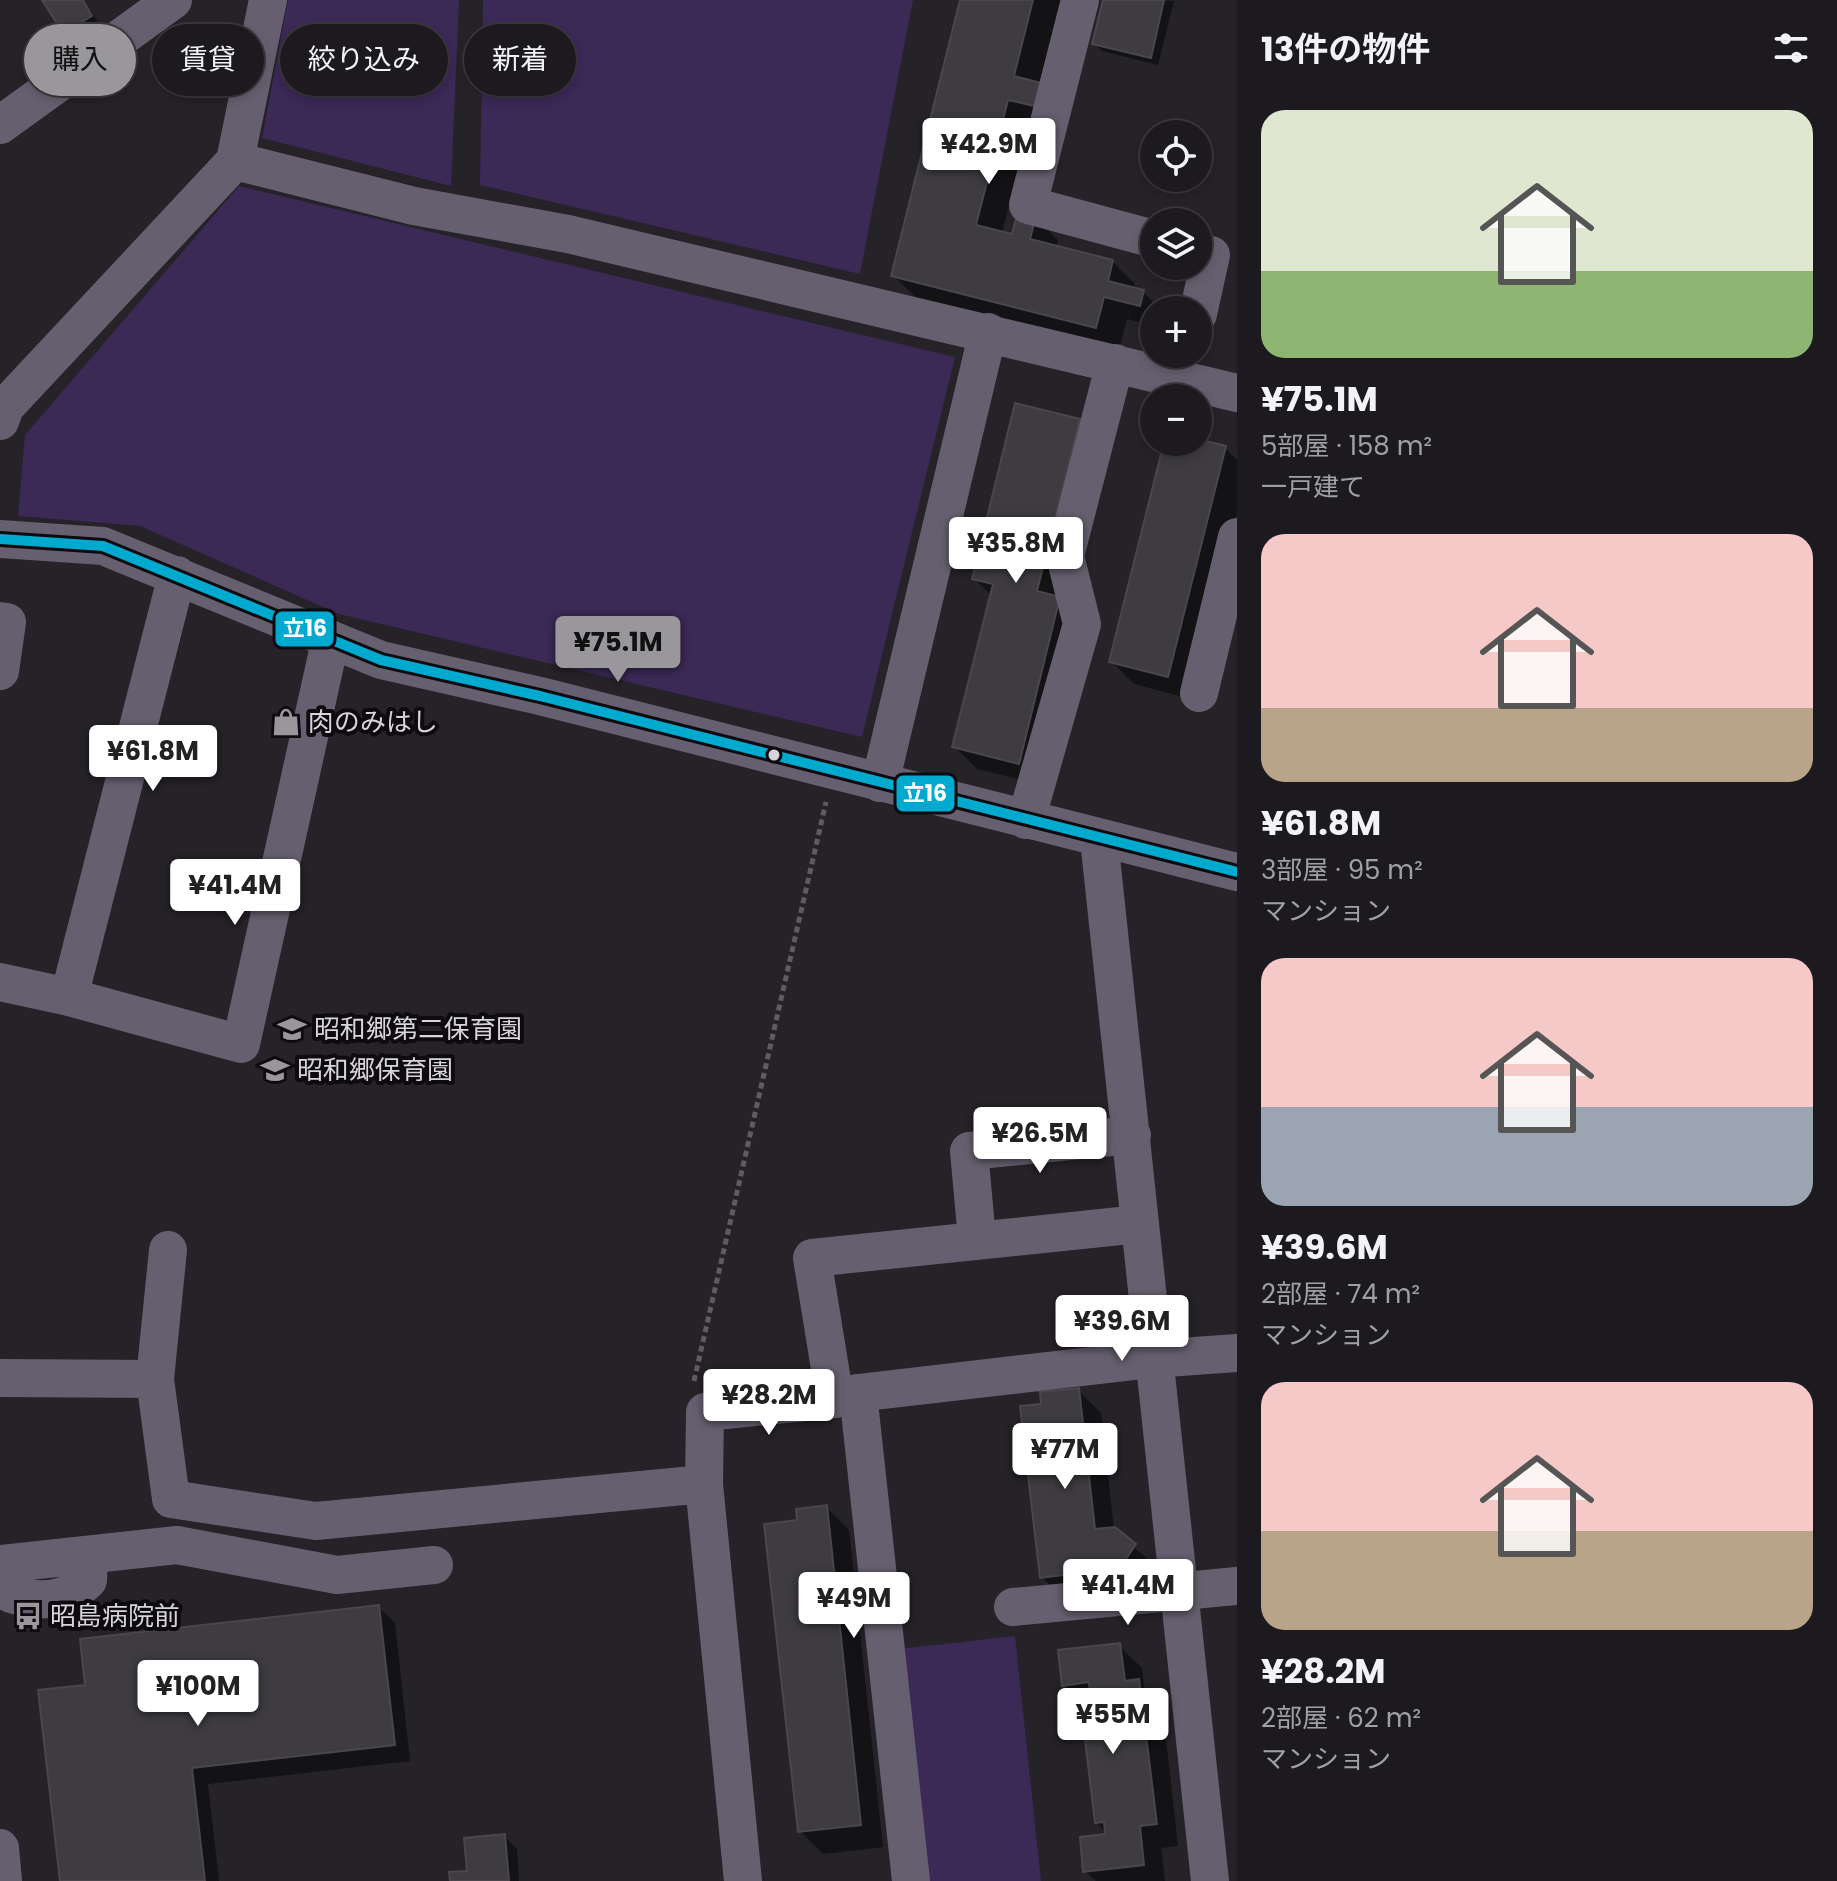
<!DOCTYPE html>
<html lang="ja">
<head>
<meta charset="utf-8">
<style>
	:root { --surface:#1c1a1e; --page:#252327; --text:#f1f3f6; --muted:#a0a1a4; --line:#3a383c; --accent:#99969c }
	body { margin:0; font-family:Poppins,"Noto Sans JP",sans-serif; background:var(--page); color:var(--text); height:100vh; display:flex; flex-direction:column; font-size:30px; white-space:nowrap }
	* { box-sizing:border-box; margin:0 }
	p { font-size:26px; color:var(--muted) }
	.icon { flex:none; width:44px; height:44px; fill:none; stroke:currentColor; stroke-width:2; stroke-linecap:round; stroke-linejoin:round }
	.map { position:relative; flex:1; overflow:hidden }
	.panel { display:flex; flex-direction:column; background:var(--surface); width:600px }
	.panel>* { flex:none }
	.banner { position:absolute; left:24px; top:24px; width:760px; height:72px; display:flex; gap:16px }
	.controls { position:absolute; left:1140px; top:120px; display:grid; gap:16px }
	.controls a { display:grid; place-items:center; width:72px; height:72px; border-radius:50%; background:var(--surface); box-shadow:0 4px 12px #0003,0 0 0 2px var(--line); font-size:40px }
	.price { position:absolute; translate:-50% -68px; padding:0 18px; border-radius:8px; background:#fff; color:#222; font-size:26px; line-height:52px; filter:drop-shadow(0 2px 4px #0008) }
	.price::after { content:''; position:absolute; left:50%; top:48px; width:24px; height:18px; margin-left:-12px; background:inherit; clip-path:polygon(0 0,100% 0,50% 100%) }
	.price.selected { background:var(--accent); color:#111 }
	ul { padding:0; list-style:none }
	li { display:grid; align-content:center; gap:16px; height:424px; padding:0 24px }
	li span { display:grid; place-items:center; height:248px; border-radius:24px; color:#555 }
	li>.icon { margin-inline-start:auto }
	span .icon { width:144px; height:144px; fill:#fffc; stroke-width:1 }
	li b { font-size:34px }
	h2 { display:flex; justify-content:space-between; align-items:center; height:96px; padding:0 24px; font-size:34px }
	.chip { padding:0 28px; border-radius:36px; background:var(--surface); box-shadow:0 4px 12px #0003,0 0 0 2px var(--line); font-size:28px; line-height:72px }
	.chip.selected { background:var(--accent); color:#111 }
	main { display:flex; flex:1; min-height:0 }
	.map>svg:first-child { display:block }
</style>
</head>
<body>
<main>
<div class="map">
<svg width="1237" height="1881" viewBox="0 0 1237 1881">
	<rect width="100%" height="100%" fill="#252228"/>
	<path fill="#3b2956" d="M 288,0 L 459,0 L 451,186 L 262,138 Z
		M 483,0 L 913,0 L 860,274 L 480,185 Z
		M 239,186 L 955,357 L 862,737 L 339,614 L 140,526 L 18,516 L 25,435 Z
		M 1015,1636 L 1041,1881 L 925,1881 L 899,1649 Z"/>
	<path fill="#0007" d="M 45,0 L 84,0 L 99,24 L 72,40 Z
		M 962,0 L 1061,0 L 1002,233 L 1014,236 L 1035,217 L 1058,240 L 1056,247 L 1112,261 L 1135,284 L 1134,289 L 1143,292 L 1161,310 L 1154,310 L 1154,326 L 1127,319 L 1119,350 L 916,298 L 893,275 Z
		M 1105,0 L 1174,1 L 1158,65 L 1102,51 L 1094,43 Z
		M 1079,421 L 1102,444 L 1063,602 L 1082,622 L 1042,785 L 977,769 L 954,746 L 992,596 L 974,579 Z
		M 1225,448 L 1237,460 L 1237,513 L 1191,699 L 1134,684 L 1111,661 Z
		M 1078,1390 L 1101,1413 L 1114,1529 L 1157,1568 L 1143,1591 L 1065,1600 L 1042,1577 L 1043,1405 Z
		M 826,1507 L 849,1530 L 883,1847 L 823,1854 L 800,1831 L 799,1522 Z
		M 378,1607 L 395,1623 L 410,1761 L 208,1784 L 219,1881 L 62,1881 L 88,1687 Z
		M 1119,1646 L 1142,1668 L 1144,1687 L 1162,1704 L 1178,1846 L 1161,1848 L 1165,1881 L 1096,1881 L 1085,1871 L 1107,1836 L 1097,1822 L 1082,1703 L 1064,1685 Z
		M 504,1836 L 517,1849 L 519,1881 L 452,1881 L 469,1873 Z"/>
	<path fill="#3e3c40" stroke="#49474c" stroke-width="2" d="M 42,0 L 83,0 L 92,16 L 63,33 Z
		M 960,0 L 1033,0 L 1014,76 L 1041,83 L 1034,106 L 1008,100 L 976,225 L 1012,234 L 1018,211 L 1036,216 L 1030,239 L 1113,260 L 1108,281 L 1144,290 L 1140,306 L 1104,297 L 1096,328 L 891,276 Z
		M 1103,0 L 1164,0 L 1151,58 L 1092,44 Z
		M 1015,403 L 1080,419 L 1037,591 L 1060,597 L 1019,764 L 952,747 L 993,584 L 972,579 Z
		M 1198,439 L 1226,446 L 1168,677 L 1109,662 L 1164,442 Z
		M 1079,1388 L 1095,1529 L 1115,1527 L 1136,1544 L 1120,1568 L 1040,1578 L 1020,1406 L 1041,1404 L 1040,1392 Z
		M 827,1505 L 861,1825 L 798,1832 L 764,1524 L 797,1520 L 796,1509 Z
		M 379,1605 L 395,1745 L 192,1768 L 205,1881 L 60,1881 L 38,1690 L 85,1685 L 80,1639 Z
		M 1120,1643 L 1125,1681 L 1139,1679 L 1157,1824 L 1140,1826 L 1144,1865 L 1083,1872 L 1080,1837 L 1105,1834 L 1104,1822 L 1095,1823 L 1080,1697 L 1090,1695 L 1089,1682 L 1062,1686 L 1058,1650 Z
		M 505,1834 L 509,1881 L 450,1881 L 449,1872 L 467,1871 L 464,1838 Z"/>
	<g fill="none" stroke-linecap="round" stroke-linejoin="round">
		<path stroke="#5f5a64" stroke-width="5" stroke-dasharray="6 4" stroke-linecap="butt" d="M 694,1381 L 826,802"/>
		<path stroke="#665f6f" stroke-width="38" d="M 1080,0 L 1028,205 L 1154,239
			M 0,125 L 173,0
			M 235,161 L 414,206 L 568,234 L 1237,393
			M 1198,252 L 1211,255 L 1198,314
			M 0,421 L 5,407 L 235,161 L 268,0
			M 0,539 L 103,546 L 381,660 L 540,696 L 1237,872
			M 0,621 L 7,622 L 0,671
			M 1199,693 L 1237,537
			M 880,783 L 988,332
			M 1026,820 L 1082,624 L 1065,556 L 1115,363
			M 1099,839 L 1210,1881
			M 0,982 L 69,997 L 241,1044 L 330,642
			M 69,997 L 177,575
			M 977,1239 L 969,1151 L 1132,1135
			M 0,1378 L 155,1379 L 171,1499 L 316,1521 L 704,1484
			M 155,1379 L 168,1250
			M 858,1393 L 911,1881
			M 835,1399 L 812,1258 L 1139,1224
			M 0,1564 L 177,1545 L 337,1575 L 434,1565
			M 0,1573 L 11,1594 C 41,1603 66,1602 88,1580 L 89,1555
			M 1013,1607 L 1237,1586
			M 0,1848 L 3,1881
			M 743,1881 L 704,1484 L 705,1412 L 835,1399 L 858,1393 L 1152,1359 L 1237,1353"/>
		<defs>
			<path id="bus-1" d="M 0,539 L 103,546 L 381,660 L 540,696 L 1237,872"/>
		</defs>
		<use href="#bus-1" stroke="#0d0b0f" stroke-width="16"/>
		<use href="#bus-1" stroke="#00a9ce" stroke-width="10"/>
	</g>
	<defs>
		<symbol id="shop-bare" viewBox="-9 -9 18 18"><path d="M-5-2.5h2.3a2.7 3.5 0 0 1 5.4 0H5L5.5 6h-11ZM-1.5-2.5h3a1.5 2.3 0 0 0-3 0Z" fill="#99969c" stroke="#0d0b0f" stroke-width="2.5" paint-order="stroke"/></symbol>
		<symbol id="school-bare" viewBox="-9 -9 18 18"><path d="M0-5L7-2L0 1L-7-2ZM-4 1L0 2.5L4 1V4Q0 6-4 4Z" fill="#99969c" stroke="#0d0b0f" stroke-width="2.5" paint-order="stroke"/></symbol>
		<symbol id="bus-bare" viewBox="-9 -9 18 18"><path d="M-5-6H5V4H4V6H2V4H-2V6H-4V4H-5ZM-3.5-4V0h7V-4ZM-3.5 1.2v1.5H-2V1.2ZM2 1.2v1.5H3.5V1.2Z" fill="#99969c" stroke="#0d0b0f" stroke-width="2.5" paint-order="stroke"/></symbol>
	</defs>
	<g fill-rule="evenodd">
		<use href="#shop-bare" x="266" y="702" width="40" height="40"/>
		<use href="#school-bare" x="272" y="1009" width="40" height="40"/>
		<use href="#school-bare" x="255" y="1050" width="40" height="40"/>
		<use href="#bus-bare" x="8" y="1596" width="40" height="40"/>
	</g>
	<circle fill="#d7d5db" stroke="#0d0b0f" stroke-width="3" cx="774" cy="755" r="7"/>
	<g text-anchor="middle" stroke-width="8" stroke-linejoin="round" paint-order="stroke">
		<g font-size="26" fill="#d7d5db" stroke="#0d0b0f" text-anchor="start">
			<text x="308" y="731">肉のみはし</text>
			<text x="314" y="1038">昭和郷第二保育園</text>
			<text x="297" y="1079">昭和郷保育園</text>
			<text x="50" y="1625">昭島病院前</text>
		</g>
	</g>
	<g stroke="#0d0b0f" stroke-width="3">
		<rect x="274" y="610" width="61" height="38" rx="8" fill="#00a9ce"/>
		<rect x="895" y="774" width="61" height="39" rx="8" fill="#00a9ce"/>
	</g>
	<g font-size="22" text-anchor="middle" font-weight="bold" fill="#fff">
		<text x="305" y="636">立16</text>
		<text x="925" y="801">立16</text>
	</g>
</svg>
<div class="controls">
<a><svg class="icon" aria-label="locate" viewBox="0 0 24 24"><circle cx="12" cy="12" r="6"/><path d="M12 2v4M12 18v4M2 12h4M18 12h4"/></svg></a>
<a><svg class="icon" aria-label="layers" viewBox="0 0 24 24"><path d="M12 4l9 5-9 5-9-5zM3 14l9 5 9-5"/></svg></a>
<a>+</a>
<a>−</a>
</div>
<b class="price" style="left:989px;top:186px">¥42.9M</b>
<b class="price" style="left:1016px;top:585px">¥35.8M</b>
<b class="price selected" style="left:618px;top:684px">¥75.1M</b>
<b class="price" style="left:153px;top:793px">¥61.8M</b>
<b class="price" style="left:235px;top:927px">¥41.4M</b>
<b class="price" style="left:1040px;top:1175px">¥26.5M</b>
<b class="price" style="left:1122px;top:1363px">¥39.6M</b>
<b class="price" style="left:769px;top:1437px">¥28.2M</b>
<b class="price" style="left:1065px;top:1491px">¥77M</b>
<b class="price" style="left:1128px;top:1627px">¥41.4M</b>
<b class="price" style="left:854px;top:1640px">¥49M</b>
<b class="price" style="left:198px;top:1728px">¥100M</b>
<b class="price" style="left:1113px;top:1756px">¥55M</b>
<div class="banner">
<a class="chip selected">購入</a>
<a class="chip">賃貸</a>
<a class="chip">絞り込み</a>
<a class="chip">新着</a>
</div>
</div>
<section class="panel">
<h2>13件の物件<svg class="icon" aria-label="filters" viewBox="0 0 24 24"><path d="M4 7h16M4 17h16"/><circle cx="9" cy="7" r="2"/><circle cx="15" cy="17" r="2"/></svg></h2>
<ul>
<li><span style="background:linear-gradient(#dfe7d0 65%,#8fb573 0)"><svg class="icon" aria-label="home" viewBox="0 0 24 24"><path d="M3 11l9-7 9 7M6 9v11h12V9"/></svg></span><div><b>¥75.1M</b><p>5部屋 · 158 m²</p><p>一戸建て</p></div></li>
<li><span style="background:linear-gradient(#f6c9c9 70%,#b9a48a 0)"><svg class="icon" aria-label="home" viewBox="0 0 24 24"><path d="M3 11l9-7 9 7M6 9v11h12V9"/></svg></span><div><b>¥61.8M</b><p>3部屋 · 95 m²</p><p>マンション</p></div></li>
<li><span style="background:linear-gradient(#f6c9c9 60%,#9aa5b1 0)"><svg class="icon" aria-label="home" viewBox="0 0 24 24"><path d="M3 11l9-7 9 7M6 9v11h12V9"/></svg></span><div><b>¥39.6M</b><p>2部屋 · 74 m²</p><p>マンション</p></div></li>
<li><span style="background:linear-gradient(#f6c9c9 60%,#b9a48a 0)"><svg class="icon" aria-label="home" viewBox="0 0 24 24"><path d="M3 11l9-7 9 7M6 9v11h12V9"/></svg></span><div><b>¥28.2M</b><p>2部屋 · 62 m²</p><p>マンション</p></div></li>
</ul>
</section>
</main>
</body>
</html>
